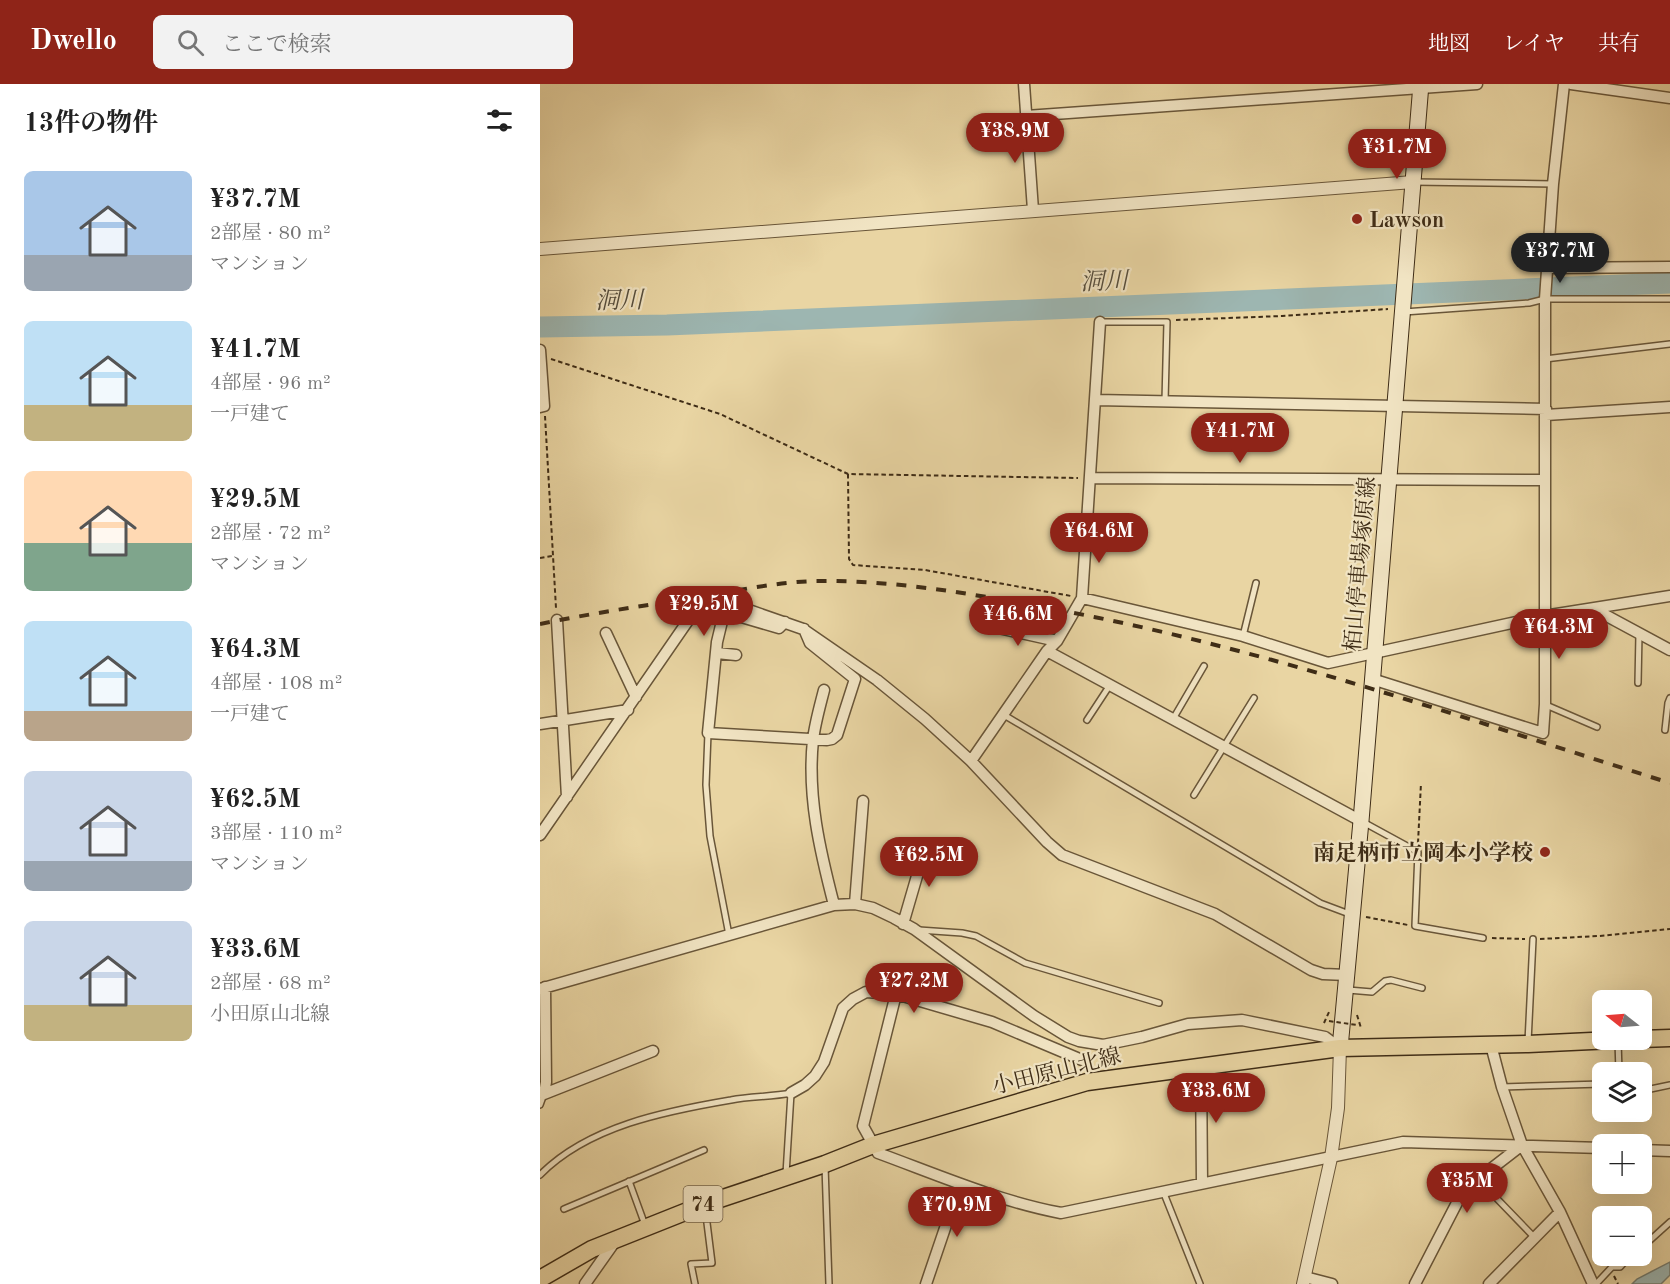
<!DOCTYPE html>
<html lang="ja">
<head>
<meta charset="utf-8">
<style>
	:root { --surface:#fff; --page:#f2f2f2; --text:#222; --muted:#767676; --accent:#8f2418 }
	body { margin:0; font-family:"Old Standard TT","Noto Serif JP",serif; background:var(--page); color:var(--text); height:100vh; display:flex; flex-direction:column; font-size:22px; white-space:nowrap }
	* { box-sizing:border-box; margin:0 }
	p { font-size:20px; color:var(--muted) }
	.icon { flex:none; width:33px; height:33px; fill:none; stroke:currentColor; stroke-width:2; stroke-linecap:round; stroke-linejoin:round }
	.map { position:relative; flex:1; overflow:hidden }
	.side { display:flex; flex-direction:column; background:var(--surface); width:540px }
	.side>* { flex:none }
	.needle { width:39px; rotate:287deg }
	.fabs { position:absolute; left:1052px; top:906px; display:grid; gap:12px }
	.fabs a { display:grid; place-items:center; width:60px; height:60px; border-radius:9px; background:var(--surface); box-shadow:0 6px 24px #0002; font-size:30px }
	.price { position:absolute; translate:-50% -51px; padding:0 14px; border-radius:21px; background:var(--accent); color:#fff; font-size:20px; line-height:39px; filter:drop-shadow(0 2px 3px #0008) }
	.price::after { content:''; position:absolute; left:50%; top:36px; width:18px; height:14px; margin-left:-9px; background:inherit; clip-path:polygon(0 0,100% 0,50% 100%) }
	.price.current { background:#222; color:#fff }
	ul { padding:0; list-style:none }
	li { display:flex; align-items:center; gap:18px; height:150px; padding:0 24px }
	li span { display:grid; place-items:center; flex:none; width:168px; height:120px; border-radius:9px; color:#555 }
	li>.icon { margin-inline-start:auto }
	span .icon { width:72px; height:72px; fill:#fffc; stroke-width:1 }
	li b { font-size:26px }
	h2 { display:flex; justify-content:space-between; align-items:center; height:72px; padding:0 24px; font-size:26px }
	header { display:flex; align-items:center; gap:36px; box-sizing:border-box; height:84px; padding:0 30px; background:var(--accent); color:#fff }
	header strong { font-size:28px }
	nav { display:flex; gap:33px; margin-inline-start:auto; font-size:21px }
	.search { width:420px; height:54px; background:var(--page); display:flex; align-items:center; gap:15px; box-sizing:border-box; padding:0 21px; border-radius:9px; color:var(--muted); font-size:22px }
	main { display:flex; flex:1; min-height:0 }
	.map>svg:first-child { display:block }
</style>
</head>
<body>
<header>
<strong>Dwello</strong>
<div class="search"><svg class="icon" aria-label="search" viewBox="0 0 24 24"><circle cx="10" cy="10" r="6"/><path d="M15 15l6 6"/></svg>ここで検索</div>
<nav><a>地図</a><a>レイヤ</a><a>共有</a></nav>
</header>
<main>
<section class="side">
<h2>13件の物件<svg class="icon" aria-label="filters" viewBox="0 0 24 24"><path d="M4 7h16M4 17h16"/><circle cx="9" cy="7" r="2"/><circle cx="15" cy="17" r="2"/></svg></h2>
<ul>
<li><span style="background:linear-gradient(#a9c7e8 70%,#9aa5b1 0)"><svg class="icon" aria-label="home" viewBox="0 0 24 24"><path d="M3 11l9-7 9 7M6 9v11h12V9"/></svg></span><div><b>¥37.7M</b><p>2部屋 · 80 m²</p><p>マンション</p></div></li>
<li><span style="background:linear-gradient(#bfe0f5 70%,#c2b280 0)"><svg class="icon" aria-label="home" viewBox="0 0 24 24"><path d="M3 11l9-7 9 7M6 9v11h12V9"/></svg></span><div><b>¥41.7M</b><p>4部屋 · 96 m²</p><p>一戸建て</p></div></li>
<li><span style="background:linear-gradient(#ffd9b3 60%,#7fa58c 0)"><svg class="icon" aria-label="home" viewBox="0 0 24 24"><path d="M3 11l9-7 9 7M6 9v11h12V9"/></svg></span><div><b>¥29.5M</b><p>2部屋 · 72 m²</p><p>マンション</p></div></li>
<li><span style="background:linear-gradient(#bfe0f5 75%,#b9a48a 0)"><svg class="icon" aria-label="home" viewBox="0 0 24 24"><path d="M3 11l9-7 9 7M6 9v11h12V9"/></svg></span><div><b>¥64.3M</b><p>4部屋 · 108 m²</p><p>一戸建て</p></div></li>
<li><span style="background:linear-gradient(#c9d6e8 75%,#9aa5b1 0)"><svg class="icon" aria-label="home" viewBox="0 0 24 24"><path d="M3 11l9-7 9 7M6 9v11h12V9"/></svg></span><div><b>¥62.5M</b><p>3部屋 · 110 m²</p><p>マンション</p></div></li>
<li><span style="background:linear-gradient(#c9d6e8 70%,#c2b280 0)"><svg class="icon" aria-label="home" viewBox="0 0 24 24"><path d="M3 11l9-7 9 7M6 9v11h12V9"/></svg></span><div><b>¥33.6M</b><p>2部屋 · 68 m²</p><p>小田原山北線</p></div></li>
</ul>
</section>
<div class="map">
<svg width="1130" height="1200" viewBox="0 0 1130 1200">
	<rect width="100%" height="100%" fill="#e9d5a3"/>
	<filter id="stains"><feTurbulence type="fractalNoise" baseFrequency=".00333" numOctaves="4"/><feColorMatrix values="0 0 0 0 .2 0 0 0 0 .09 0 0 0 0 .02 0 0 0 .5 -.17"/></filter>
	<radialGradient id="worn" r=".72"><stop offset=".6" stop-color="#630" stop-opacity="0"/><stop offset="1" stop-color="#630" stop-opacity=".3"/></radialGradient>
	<path fill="#9db6b1" stroke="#777f73" stroke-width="1.5" d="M 1130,1178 L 1130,1191 L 1121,1200 L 1092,1200 L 1097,1195 Z"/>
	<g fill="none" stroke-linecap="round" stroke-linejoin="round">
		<path stroke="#9db6b1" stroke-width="21" d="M 0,243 L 127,241 L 1130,199"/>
		<defs>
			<path id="service" d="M 873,98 L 1013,100
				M 864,228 L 989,219 L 1005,215 L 1130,215
				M 560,238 L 627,238 L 625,317
				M 1005,275 L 1130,260
				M 703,552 L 716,499
				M 1098,599 L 1099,550
				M 1006,621 L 1057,643
				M 464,631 L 780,819 L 812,831
				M 633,635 L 664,582
				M 547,636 L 570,601
				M 1125,646 L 1128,619 L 1130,614
				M 168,649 L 166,701 L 170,752 L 189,851
				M 654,711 L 714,614
				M 823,738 L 878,768 L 875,842 L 943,854
				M 379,846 L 422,849 L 436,852 L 485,879 L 619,919
				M 808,906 L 832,908 L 845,897 L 851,896 L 882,904
				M 1078,957 L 1079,988
				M 988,958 L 993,855
				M 962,1003 L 1062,1000
				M 1101,1007 L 1130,1001
				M 0,1021 L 4,1010
				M 285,1082 L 289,1200
				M 0,1091 C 48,1042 126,1027 191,1016 C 211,1012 231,1013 251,1009 L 246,1090
				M 938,1095 L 994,1153
				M 89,1097 L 105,1141
				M 623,1107 L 660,1200
				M 24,1125 L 164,1066
				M 1101,1161 L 1108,1158 L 1130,1138
				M 155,1200 L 151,1180 L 172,1179 L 165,1123
				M 1056,1200 L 1072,1183 L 1080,1183 L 1090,1172"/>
			<path id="minor" d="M 484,0 L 493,126
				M 1031,0 L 1130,14
				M 486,32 L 937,0
				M 1006,184 L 1130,183
				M 0,266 L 4,322 L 0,323
				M 556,316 L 1006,325
				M 1006,331 L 1130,323
				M 550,394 L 1005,396
				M 542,514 L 703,552 L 788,579 L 1004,532 L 1130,512
				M 1054,525 L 1130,566
				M 17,536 L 27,713
				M 245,538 L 239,544 L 198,532 L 183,533 L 177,558 L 168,649 L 287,656 L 292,655 L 297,651 L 315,595 L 270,559 L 264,545
				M 445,541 L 517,557
				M 66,549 L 96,613
				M 507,567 L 821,737
				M 177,569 L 196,571
				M 832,595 L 1003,649 L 1005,620 L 1005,215 L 1013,100 L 1024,0
				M 284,606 C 280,622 275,639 273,656 C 267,712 280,767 294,821
				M 0,640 L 88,626
				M 431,677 L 507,567 L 517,557 L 542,514 L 560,238
				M 0,751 L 154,528 L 187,521 L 200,523 L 263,545 L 337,596 L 385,635 L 431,677 L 507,758 L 522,771 L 675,830 L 771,886 L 783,890 L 807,891
				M 315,820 L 323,717
				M 363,840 L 386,761
				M 0,905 L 294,821 L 315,820 L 333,824 L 354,834 L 374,845 L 494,932 L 528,953 L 539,957 L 563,961 L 602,953 L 648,940 L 702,936 L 785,953 L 800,964
				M 356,910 L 323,1042 L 338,1069 C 398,1091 458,1117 521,1129 L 863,1058 L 1062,1064
				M 951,961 L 962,1003 L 982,1061 L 1020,1128 L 1053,1200
				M 661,982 L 662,1099
				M 251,1009 L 265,1001 L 275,992 L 284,978 L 303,924 L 313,915 L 326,908 L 356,910 L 452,938 L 542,976
				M 4,1010 L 113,967
				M 4,1010 L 6,998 L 5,903
				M 1101,1066 L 1130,1067
				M 765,1193 L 792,1200
				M 45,1200 L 76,1156
				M 386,1200 L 420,1100
				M 875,1200 L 921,1111 L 938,1095 L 982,1061
				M 949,1200 L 1020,1128"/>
			<path id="tertiary" d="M 0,165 L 873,98
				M 763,1200 L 791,1074 L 798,1024 L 800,964"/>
			<path id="secondary" d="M 800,964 L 821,737 L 881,0"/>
			<path id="primary" d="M 1101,955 L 1130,954
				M 0,1195 L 52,1165 L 165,1120 L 285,1080 L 333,1061 L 547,998 L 800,964 L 988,960 L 1073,956"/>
		</defs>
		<use href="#service" stroke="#695639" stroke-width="8"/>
		<use href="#minor" stroke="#695639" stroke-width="13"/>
		<use href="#tertiary" stroke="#695639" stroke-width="14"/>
		<use href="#secondary" stroke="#3e2c16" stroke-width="17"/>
		<use href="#primary" stroke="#3e2c16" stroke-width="19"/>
		<path stroke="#3e2c16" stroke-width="2" stroke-dasharray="4.5 3" stroke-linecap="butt" d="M 636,236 L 742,232 L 848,225
			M 11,275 L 180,330 L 308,390 L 538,394
			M 5,332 L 16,524
			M 308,390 L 309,475 L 313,481 L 385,486 L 531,512
			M 0,474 L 12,472
			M 878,759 L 881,699
			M 826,833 L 868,841
			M 952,854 L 985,855
			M 1000,855 L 1059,852 L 1130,845
			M 817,931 L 821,944
			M 784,939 L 789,928
			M 1074,1192 L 1078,1200"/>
		<use href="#service" stroke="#f1e4c3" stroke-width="5"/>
		<use href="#minor" stroke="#f1e4c3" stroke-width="10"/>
		<use href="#tertiary" stroke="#f1e4c3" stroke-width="12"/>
		<use href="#secondary" stroke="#f1e4c3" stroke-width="15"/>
		<use href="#primary" stroke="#e9d5a3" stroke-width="16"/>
		<path stroke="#3e2c16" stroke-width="4" stroke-dasharray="10 10" stroke-linecap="butt" d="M 0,540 C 53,529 107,521 161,513 C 199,506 238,498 276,497 C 353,496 427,509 502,523 C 716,561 923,634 1130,699"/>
		<path stroke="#3e2c16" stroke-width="2" stroke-dasharray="4.5 3" stroke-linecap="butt" d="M 789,937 L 817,941"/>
	</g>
	<g fill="#8f2418" stroke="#f1e4c3" stroke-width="2">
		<circle cx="817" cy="135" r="6"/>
		<circle cx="1005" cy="768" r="6"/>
	</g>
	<g text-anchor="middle" stroke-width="4.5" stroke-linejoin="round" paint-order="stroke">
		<rect fill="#f1e4c3" stroke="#74634a" stroke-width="1.5" x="143.5" y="1102" width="39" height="36" rx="4.5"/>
		<g font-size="21" font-weight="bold" fill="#3e2c16">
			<text x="163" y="1127">74</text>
		</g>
		<g font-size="22" font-weight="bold" fill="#3e2c16" stroke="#f1e4c3" text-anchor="start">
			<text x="829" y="143">Lawson</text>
			<text x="993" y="776" text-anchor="end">南足柄市立岡本小学校</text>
		</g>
		<g font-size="22" fill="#3e2c16" stroke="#f1e4c3">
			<text transform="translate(819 480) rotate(-85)" y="8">栢山停車場塚原線</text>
			<text transform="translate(516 986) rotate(-14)" y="8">小田原山北線</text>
		</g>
		<g font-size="24" font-style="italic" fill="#564e3d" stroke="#f1e4c3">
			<text transform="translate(564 197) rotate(-2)" y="8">洞川</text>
			<text transform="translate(79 216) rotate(-1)" y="8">洞川</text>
		</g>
	</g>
	<rect width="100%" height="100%" filter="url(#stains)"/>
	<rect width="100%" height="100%" fill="url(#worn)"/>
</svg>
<div class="fabs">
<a><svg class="needle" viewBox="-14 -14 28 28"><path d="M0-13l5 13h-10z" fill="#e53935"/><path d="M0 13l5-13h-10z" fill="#767676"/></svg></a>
<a><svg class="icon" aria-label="layers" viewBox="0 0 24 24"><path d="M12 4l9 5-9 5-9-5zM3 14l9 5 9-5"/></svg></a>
<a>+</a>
<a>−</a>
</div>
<b class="price" style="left:475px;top:80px">¥38.9M</b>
<b class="price" style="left:857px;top:96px">¥31.7M</b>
<b class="price current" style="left:1020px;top:200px">¥37.7M</b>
<b class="price" style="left:700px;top:380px">¥41.7M</b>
<b class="price" style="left:559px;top:480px">¥64.6M</b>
<b class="price" style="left:164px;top:553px">¥29.5M</b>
<b class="price" style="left:478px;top:563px">¥46.6M</b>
<b class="price" style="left:1019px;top:576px">¥64.3M</b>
<b class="price" style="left:389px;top:804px">¥62.5M</b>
<b class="price" style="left:374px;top:930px">¥27.2M</b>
<b class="price" style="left:676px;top:1040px">¥33.6M</b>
<b class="price" style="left:927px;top:1130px">¥35M</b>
<b class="price" style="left:417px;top:1154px">¥70.9M</b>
</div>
</main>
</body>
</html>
